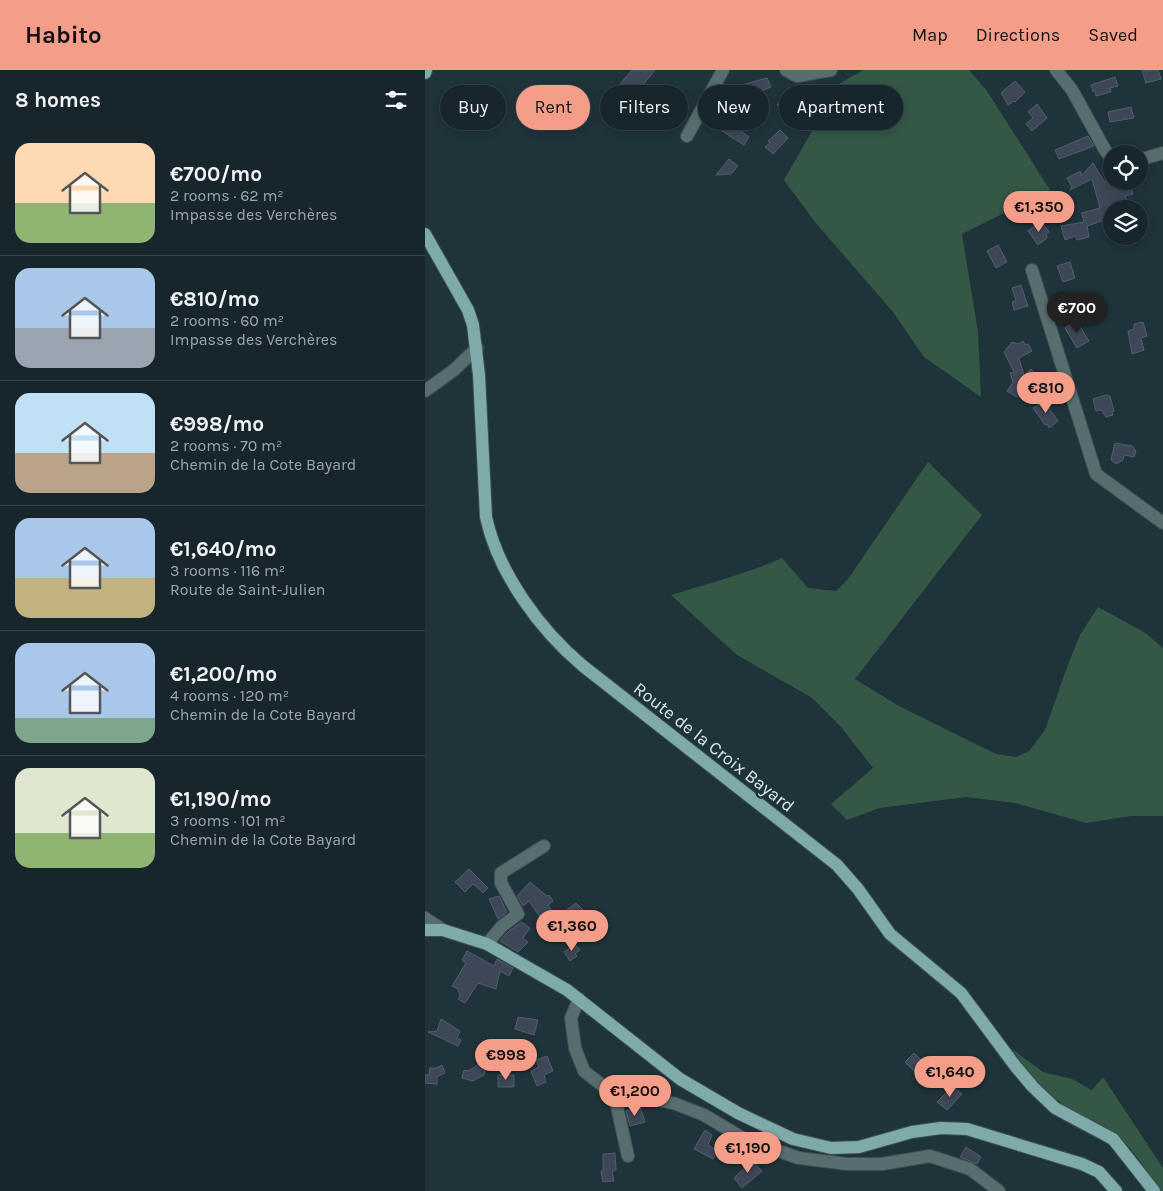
<!DOCTYPE html>
<html lang="en">
<head>
<meta charset="utf-8">
<style>
	:root { --surface:#17262c; --page:#202e34; --text:#f1f3f6; --muted:#9ea5a9; --line:#364348; --accent:#f49e8a }
	body { margin:0; font-family:Karla,sans-serif; background:var(--page); color:var(--text); height:100vh; display:flex; flex-direction:column; font-size:19px; white-space:nowrap }
	* { box-sizing:border-box; margin:0 }
	p { font-size:16px; color:var(--muted) }
	.icon { flex:none; width:28px; height:28px; fill:none; stroke:currentColor; stroke-width:2; stroke-linecap:round; stroke-linejoin:round }
	.map { position:relative; flex:1; overflow:hidden }
	.details { display:flex; flex-direction:column; background:var(--surface); width:425px }
	.details>* { flex:none }
	.top-card { position:absolute; left:15px; top:15px; width:475px; height:45px; display:flex; gap:10px }
	.buttons { position:absolute; left:678px; top:75px; display:grid; gap:10px }
	.buttons a { display:grid; place-items:center; width:45px; height:45px; border-radius:50%; background:var(--surface); box-shadow:0 2px 8px #0003,0 0 0 1px var(--line); font-size:25px }
	.price { position:absolute; translate:-50% -42px; padding:0 11px; border-radius:18px; background:var(--accent); color:#111; font-size:16px; line-height:32px; filter:drop-shadow(0 1px 2px #0008) }
	.price::after { content:''; position:absolute; left:50%; top:30px; width:15px; height:11px; margin-left:-8px; background:inherit; clip-path:polygon(0 0,100% 0,50% 100%) }
	.price.current { background:#222; color:#fff }
	ul { padding:0; list-style:none }
	li { display:flex; align-items:center; gap:15px; height:125px; padding:0 15px }
	li+li { border-top:1px solid var(--line) }
	li span { display:grid; place-items:center; flex:none; width:140px; height:100px; border-radius:15px; color:#555 }
	li>.icon { margin-inline-start:auto }
	span .icon { width:60px; height:60px; fill:#fffc; stroke-width:1 }
	li b { font-size:21px }
	h2 { display:flex; justify-content:space-between; align-items:center; height:60px; padding:0 15px; font-size:21px }
	.tag { padding:0 18px; border-radius:22px; background:var(--surface); box-shadow:0 2px 8px #0003,0 0 0 1px var(--line); font-size:18px; line-height:45px }
	.tag.current { background:var(--accent); color:#111 }
	header { display:flex; align-items:center; gap:30px; box-sizing:border-box; height:70px; padding:0 25px; background:var(--accent); color:#111 }
	header strong { font-size:24px }
	nav { display:flex; gap:28px; margin-inline-start:auto; font-size:18px }
	main { display:flex; flex:1; min-height:0 }
	.map>svg:first-child { display:block }
</style>
</head>
<body>
<header>
<strong>Habito</strong>
<nav><a>Map</a><a>Directions</a><a>Saved</a></nav>
</header>
<main>
<section class="details">
<h2>8 homes<svg class="icon" aria-label="filters" viewBox="0 0 24 24"><path d="M4 7h16M4 17h16"/><circle cx="9" cy="7" r="2"/><circle cx="15" cy="17" r="2"/></svg></h2>
<ul>
<li><span style="background:linear-gradient(#ffd9b3 60%,#8fb573 0)"><svg class="icon" aria-label="home" viewBox="0 0 24 24"><path d="M3 11l9-7 9 7M6 9v11h12V9"/></svg></span><div><b>€700/mo</b><p>2 rooms · 62 m²</p><p>Impasse des Verchères</p></div></li>
<li><span style="background:linear-gradient(#a9c7e8 60%,#9aa5b1 0)"><svg class="icon" aria-label="home" viewBox="0 0 24 24"><path d="M3 11l9-7 9 7M6 9v11h12V9"/></svg></span><div><b>€810/mo</b><p>2 rooms · 60 m²</p><p>Impasse des Verchères</p></div></li>
<li><span style="background:linear-gradient(#bfe0f5 60%,#b9a48a 0)"><svg class="icon" aria-label="home" viewBox="0 0 24 24"><path d="M3 11l9-7 9 7M6 9v11h12V9"/></svg></span><div><b>€998/mo</b><p>2 rooms · 70 m²</p><p>Chemin de la Cote Bayard</p></div></li>
<li><span style="background:linear-gradient(#a9c7e8 60%,#c2b280 0)"><svg class="icon" aria-label="home" viewBox="0 0 24 24"><path d="M3 11l9-7 9 7M6 9v11h12V9"/></svg></span><div><b>€1,640/mo</b><p>3 rooms · 116 m²</p><p>Route de Saint-Julien</p></div></li>
<li><span style="background:linear-gradient(#a9c7e8 75%,#7fa58c 0)"><svg class="icon" aria-label="home" viewBox="0 0 24 24"><path d="M3 11l9-7 9 7M6 9v11h12V9"/></svg></span><div><b>€1,200/mo</b><p>4 rooms · 120 m²</p><p>Chemin de la Cote Bayard</p></div></li>
<li><span style="background:linear-gradient(#dfe7d0 65%,#8fb573 0)"><svg class="icon" aria-label="home" viewBox="0 0 24 24"><path d="M3 11l9-7 9 7M6 9v11h12V9"/></svg></span><div><b>€1,190/mo</b><p>3 rooms · 101 m²</p><p>Chemin de la Cote Bayard</p></div></li>
</ul>
</section>
<div class="map">
<svg width="738" height="1121" viewBox="0 0 738 1121">
	<rect width="100%" height="100%" fill="#1f333b"/>
	<path fill="#345746" d="M 438,0 L 544,0 L 562,21 L 625,120 L 537,164 L 553,262 L 556,327 L 499,287 L 468,242 L 390,152 L 359,110 L 414,14 Z
		M 503,392 L 557,445 L 430,609 L 474,636 L 571,684 L 591,687 L 604,681 L 620,660 L 642,597 L 655,565 L 673,537 L 719,562 L 738,578 L 738,746 L 706,746 L 661,753 L 590,733 L 541,727 L 455,738 L 422,750 L 406,734 L 448,698 L 416,657 L 387,628 L 312,585 L 246,525 C 284,513 321,504 357,488 L 383,518 L 411,521 L 423,509 Z
		M 587,979 L 618,1002 L 647,1009 L 667,1020 L 678,1007 L 738,1098 L 738,1121 L 736,1121 C 721,1102 707,1075 687,1062 C 680,1057 672,1056 665,1052 C 633,1035 607,1010 587,979 Z"/>
	<path fill="#3e4757" stroke="#535d6e" d="M 207,0 L 230,0 L 208,27 L 194,15 Z
		M 717,0 L 733,0 L 736,9 L 721,13 Z
		M 690,7 L 693,16 L 685,18 L 686,22 L 671,26 L 670,21 L 668,22 L 666,15 Z
		M 342,8 L 346,17 L 325,26 L 320,14 Z
		M 590,11 L 600,22 L 590,32 L 589,31 L 583,35 L 576,23 Z
		M 233,18 L 246,20 L 244,42 L 230,40 Z
		M 358,28 L 366,35 L 375,28 L 382,35 L 378,40 L 382,43 L 374,53 L 352,35 Z
		M 612,34 L 622,48 L 607,61 L 601,54 L 608,48 L 603,42 Z
		M 706,37 L 709,48 L 685,52 L 683,42 Z
		M 306,51 L 318,59 L 317,62 L 324,67 L 319,75 L 297,61 Z
		M 355,60 L 363,68 L 348,84 L 340,77 L 345,73 L 343,71 Z
		M 663,66 L 669,76 L 634,89 L 630,80 Z
		M 304,89 L 313,96 L 306,104 L 291,105 Z
		M 668,93 L 679,111 L 704,111 L 708,124 L 700,126 L 702,131 L 690,135 L 691,139 L 686,139 L 686,148 L 662,156 L 664,167 L 652,170 L 650,166 L 640,170 L 636,156 L 659,152 L 657,143 L 675,138 L 667,109 L 645,120 L 647,117 L 642,108 L 656,101 L 656,106 Z
		M 616,151 L 624,162 L 621,164 L 622,166 L 621,169 L 613,175 L 603,161 Z
		M 573,175 L 582,192 L 571,198 L 562,181 Z
		M 645,192 L 650,208 L 638,212 L 632,196 Z
		M 596,215 L 603,236 L 589,240 L 587,232 L 591,231 L 587,218 Z
		M 651,250 L 664,271 L 652,278 L 640,258 Z
		M 718,252 L 722,266 L 716,268 L 719,280 L 707,284 L 703,261 L 709,259 L 709,254 Z
		M 598,271 L 600,275 L 603,274 L 607,281 L 594,288 L 599,305 L 606,299 L 613,309 L 610,311 L 613,315 L 605,320 L 601,315 L 592,327 L 582,321 L 588,312 L 585,303 L 589,302 L 579,282 L 587,272 L 593,274 Z
		M 681,325 L 685,326 L 689,341 L 687,342 L 688,345 L 681,347 L 676,340 L 671,341 L 668,329 Z
		M 619,331 L 633,351 L 624,358 L 622,354 L 620,355 L 608,338 Z
		M 690,373 L 707,376 L 711,381 L 709,387 L 699,385 L 698,390 L 691,394 L 686,390 Z
		M 44,799 L 63,818 L 58,823 L 48,814 L 40,822 L 30,812 Z
		M 105,812 L 122,826 L 124,825 L 128,831 L 123,835 L 131,848 L 151,833 L 167,849 L 154,859 L 149,854 L 140,860 L 133,851 L 123,859 L 104,831 L 98,836 L 92,826 Z
		M 74,826 L 82,842 L 73,849 L 64,829 Z
		M 96,852 L 105,858 L 98,868 L 103,872 L 93,882 L 75,871 L 83,862 Z
		M 150,874 L 155,880 L 150,884 L 152,886 L 145,891 L 139,882 Z
		M 42,881 L 69,896 L 72,889 L 88,898 L 84,906 L 75,901 L 71,919 L 53,913 L 40,933 L 33,929 L 35,926 L 33,919 L 27,916 L 41,893 L 37,890 Z
		M 93,947 L 113,950 L 109,965 L 90,959 Z
		M 16,949 L 35,961 L 32,968 L 36,970 L 33,976 L 3,962 L 12,961 Z
		M 489,983 L 503,997 L 494,1006 L 480,992 Z
		M 122,986 L 128,1001 L 119,1005 L 121,1012 L 112,1016 L 106,1001 L 114,997 L 111,990 Z
		M 54,991 L 62,994 L 59,1005 L 48,1011 L 37,1008 L 39,1000 L 43,1001 L 53,995 Z
		M 17,995 L 20,1003 L 12,1007 L 12,1014 L 0,1013 L 0,1005 L 4,1005 L 5,998 L 11,998 Z
		M 73,1005 L 89,1005 L 89,1017 L 73,1017 Z
		M 528,1016 L 537,1024 L 522,1040 L 512,1032 Z
		M 215,1037 L 220,1052 L 205,1056 L 201,1041 Z
		M 280,1060 L 287,1065 L 283,1075 L 293,1081 L 288,1089 L 269,1079 Z
		M 541,1077 L 556,1087 L 552,1094 L 535,1087 Z
		M 190,1083 L 191,1100 L 187,1101 L 189,1111 L 178,1112 L 176,1101 L 178,1101 L 178,1084 Z
		M 327,1091 L 337,1101 L 317,1118 L 309,1108 Z"/>
	<g fill="none" stroke-linecap="round" stroke-linejoin="round">
		<defs>
			<path id="minor" d="M 361,0 L 372,6 L 406,0
				M 631,0 L 647,20 L 680,80 L 686,88
				M 262,66 L 298,0
				M 714,90 L 738,83
				M 607,200 L 671,404 L 738,453
				M 0,321 L 29,300 L 52,278
				M 0,848 L 18,860
				M 62,874 L 77,856 L 93,844 L 76,813 L 76,803 L 119,776
				M 154,929 L 146,948 L 150,978 L 159,1001 L 178,1016 L 251,1034 L 279,1045 L 321,1070 L 374,1088 L 422,1094 L 457,1094 L 505,1086 L 545,1099 L 574,1121
				M 188,1019 L 203,1086"/>
			<path id="major" d="M 0,3 L 1,0
				M 0,164 L 43,240 L 48,255 L 54,305 L 61,447 C 73,503 115,560 158,596 L 412,795 L 433,819 L 465,864 L 536,923 L 591,997 L 608,1017 L 630,1038 L 688,1069 L 729,1121
				M 0,860 L 18,860 L 62,874 L 142,920 L 255,1009 L 313,1043 L 368,1069 L 406,1078 L 434,1077 L 487,1062 L 516,1058 L 542,1059 L 657,1094 L 674,1102 L 691,1121"/>
		</defs>
		<use href="#minor" stroke="#3d5057" stroke-width="14"/>
		<use href="#major" stroke="#3d5057" stroke-width="14"/>
		<use href="#minor" stroke="#586d6d" stroke-width="12"/>
		<use href="#major" stroke="#7eaaa9" stroke-width="12"/>
	</g>
	<g text-anchor="middle" stroke-width="5" stroke-linejoin="round" paint-order="stroke">
		<g font-size="18" fill="#dbe7ed" stroke="#1f333b">
			<text transform="translate(289 677) rotate(38)" y="6">Route de la Croix Bayard</text>
		</g>
	</g>
</svg>
<div class="buttons">
<a><svg class="icon" aria-label="locate" viewBox="0 0 24 24"><circle cx="12" cy="12" r="6"/><path d="M12 2v4M12 18v4M2 12h4M18 12h4"/></svg></a>
<a><svg class="icon" aria-label="layers" viewBox="0 0 24 24"><path d="M12 4l9 5-9 5-9-5zM3 14l9 5 9-5"/></svg></a>
</div>
<b class="price" style="left:614px;top:163px">€1,350</b>
<b class="price current" style="left:652px;top:264px">€700</b>
<b class="price" style="left:621px;top:344px">€810</b>
<b class="price" style="left:147px;top:882px">€1,360</b>
<b class="price" style="left:81px;top:1011px">€998</b>
<b class="price" style="left:525px;top:1028px">€1,640</b>
<b class="price" style="left:210px;top:1047px">€1,200</b>
<b class="price" style="left:323px;top:1104px">€1,190</b>
<div class="top-card">
<a class="tag">Buy</a>
<a class="tag current">Rent</a>
<a class="tag">Filters</a>
<a class="tag">New</a>
<a class="tag">Apartment</a>
</div>
</div>
</main>
</body>
</html>
